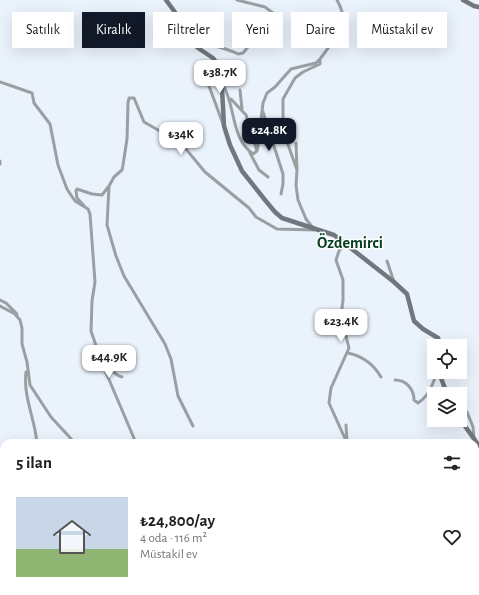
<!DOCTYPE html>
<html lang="tr">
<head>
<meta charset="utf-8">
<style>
	:root { --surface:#fff; --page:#f6f6f6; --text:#202124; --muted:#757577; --line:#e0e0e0; --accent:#111827 }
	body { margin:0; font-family:"Alegreya Sans",sans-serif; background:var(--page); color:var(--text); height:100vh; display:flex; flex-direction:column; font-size:15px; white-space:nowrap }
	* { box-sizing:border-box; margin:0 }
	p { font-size:13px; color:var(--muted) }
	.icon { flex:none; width:22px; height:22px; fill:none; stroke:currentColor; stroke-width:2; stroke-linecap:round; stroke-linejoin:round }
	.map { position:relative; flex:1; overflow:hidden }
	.sheet { position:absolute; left:0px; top:439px; width:479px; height:156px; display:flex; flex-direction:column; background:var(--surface); border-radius:12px 12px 0 0; box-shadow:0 4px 16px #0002 }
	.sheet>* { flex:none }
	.top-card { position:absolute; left:12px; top:12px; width:455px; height:36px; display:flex; gap:8px }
	.controls { position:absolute; left:427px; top:339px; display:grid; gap:8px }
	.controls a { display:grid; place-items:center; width:40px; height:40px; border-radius:0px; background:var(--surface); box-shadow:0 4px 16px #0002; font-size:20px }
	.price { position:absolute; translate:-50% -34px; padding:0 9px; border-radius:8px; background:#fff; color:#222; font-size:13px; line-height:26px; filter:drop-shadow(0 1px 2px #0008) }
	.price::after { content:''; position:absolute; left:50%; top:24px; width:12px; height:9px; margin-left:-6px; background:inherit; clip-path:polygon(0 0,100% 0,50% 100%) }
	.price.on { background:var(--accent); color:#fff }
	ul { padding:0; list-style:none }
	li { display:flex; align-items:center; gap:12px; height:100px; padding:0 16px }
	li+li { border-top:1px solid var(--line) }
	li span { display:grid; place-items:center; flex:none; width:112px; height:80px; border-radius:0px; color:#555 }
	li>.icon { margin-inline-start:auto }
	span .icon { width:48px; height:48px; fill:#fffc; stroke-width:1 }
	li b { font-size:17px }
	h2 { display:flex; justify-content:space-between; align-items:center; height:48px; padding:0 16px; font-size:17px }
	.tag { padding:0 14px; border-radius:0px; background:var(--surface); box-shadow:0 4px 16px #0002; font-size:14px; line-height:36px }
	.tag.on { background:var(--accent); color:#fff }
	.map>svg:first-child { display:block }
</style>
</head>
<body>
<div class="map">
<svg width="479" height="595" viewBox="0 0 479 595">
	<rect width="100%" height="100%" fill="#eaf2fc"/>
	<path fill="#c2c9ae" d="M 0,458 L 4,478 L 4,561 L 0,559 Z"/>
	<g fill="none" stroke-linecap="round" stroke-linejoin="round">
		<path stroke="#9a9fa2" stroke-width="3" d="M 182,28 C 193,29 195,37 204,42 C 214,47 227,48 238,54 L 243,53 L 272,18 L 273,13 L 265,7 L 237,0
			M 200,74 L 209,86 L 223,124
			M 0,82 L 32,93 L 34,103 L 50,124 L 58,165 L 67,189 L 75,201 L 88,209 L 90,214 L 95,282 L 92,301 L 91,331 L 102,363 L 136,443
			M 222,83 C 236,104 230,138 253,154 L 257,151 L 258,146 L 263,103 L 267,93 L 275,87 L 291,69 L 316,63 L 320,59 L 343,28 C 345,18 342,9 337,0
			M 240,90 L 242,109
			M 231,99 L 246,115 L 257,151
			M 263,112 L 283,174 L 283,184 L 281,194
			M 296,143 L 297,169
			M 250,153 L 259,170 L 268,177
			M 0,161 L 0,164
			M 109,186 L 107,225 L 116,256 L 124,276 L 165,344 L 171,359 L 178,396 L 193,426
			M 85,207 L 77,198 L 76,191 L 77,189 L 92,194 L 102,195 L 109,186 L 114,177 L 122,170 L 123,165 L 127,139 L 128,103 L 129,98 L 134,98 L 144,122 L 181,143 L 205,172 L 249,208 L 256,217 L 277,229 L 314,230
			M 313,228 L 306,219 L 298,200 L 296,185 L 297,170 L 285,136 L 283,125 L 283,99 L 295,78 L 303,72 L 320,64 L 320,59
			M 346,243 L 339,251 L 336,260 L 343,280 L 343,300 L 341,316 L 349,348 L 331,388 L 329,403 L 347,443
			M 387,261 L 394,282
			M 0,300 L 6,303 L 17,314
			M 0,306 L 15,314 L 20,320 L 22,328 L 22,344 L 27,362 L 30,385 L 51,417 L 75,443
			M 348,353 C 362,356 374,365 381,377
			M 102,363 C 110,366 113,375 122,377
			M 26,372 C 23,397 35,419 37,443
			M 395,380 C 406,380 414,389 414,400 L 418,403 C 429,396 433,384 437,372
			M 467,412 L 473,427 L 474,438
			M 346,425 L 347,442
			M 475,512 L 479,514
			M 475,542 L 479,543
			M 58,591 L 59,595
			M 216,591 L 219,595"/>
		<path stroke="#71777c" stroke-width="4.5" d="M 166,0 L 177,15 L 189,38 L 198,48 L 213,58 L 221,70 L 224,126 L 230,145 L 242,171 L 265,200 L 275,212 L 282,218 L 334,235 L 394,282 L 407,294 L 414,321 L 423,329 L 438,338 L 441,346
			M 463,0 L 474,6 L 479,7
			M 441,372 L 441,378 L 447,394
			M 460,419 L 479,446
			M 475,585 L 479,584
			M 438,591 L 443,595"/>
	</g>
	<g text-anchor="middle" stroke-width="3" stroke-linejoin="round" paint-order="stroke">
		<g font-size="16" font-weight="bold" fill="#074122" stroke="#fefefe">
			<text x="350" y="248">Özdemirci</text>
		</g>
	</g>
</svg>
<div class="controls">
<a><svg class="icon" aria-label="locate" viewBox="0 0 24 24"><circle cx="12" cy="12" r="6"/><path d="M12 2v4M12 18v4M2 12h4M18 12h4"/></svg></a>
<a><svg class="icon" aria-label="layers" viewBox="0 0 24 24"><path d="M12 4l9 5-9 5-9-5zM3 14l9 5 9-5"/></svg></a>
</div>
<b class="price" style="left:220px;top:94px">₺38.7K</b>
<b class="price on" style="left:269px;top:152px">₺24.8K</b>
<b class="price" style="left:181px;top:156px">₺34K</b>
<b class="price" style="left:341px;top:343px">₺23.4K</b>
<b class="price" style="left:109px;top:379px">₺44.9K</b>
<div class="top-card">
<a class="tag">Satılık</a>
<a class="tag on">Kiralık</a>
<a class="tag">Filtreler</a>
<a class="tag">Yeni</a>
<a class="tag">Daire</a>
<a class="tag">Müstakil ev</a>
</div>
<section class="sheet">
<h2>5 ilan<svg class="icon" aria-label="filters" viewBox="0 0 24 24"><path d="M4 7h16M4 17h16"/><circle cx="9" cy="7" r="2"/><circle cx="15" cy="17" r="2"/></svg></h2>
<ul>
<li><span style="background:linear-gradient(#c9d6e8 65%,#8fb573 0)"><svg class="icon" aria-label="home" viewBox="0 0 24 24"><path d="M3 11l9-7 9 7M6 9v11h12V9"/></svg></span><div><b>₺24,800/ay</b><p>4 oda · 116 m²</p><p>Müstakil ev</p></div><svg class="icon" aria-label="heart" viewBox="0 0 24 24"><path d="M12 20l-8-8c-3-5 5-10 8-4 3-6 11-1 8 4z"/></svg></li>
</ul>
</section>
</div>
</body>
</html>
